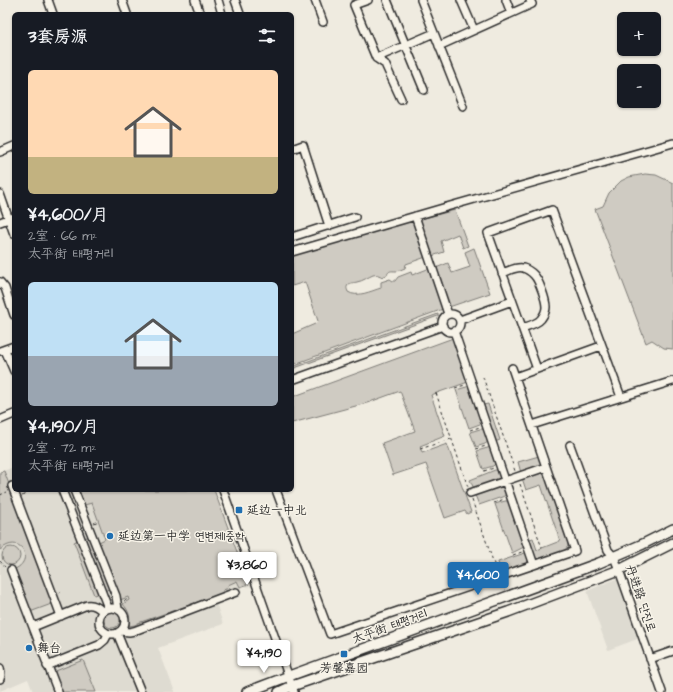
<!DOCTYPE html>
<html lang="zh">
<head>
<meta charset="utf-8">
<style>
	:root { --surface:#171b24; --page:#20242c; --text:#f1f3f6; --muted:#9ea1a6; --accent:#1f6fb2 }
	body { margin:0; font-family:"Architects Daughter","LXGW WenKai TC","Poor Story",sans-serif; background:var(--page); color:var(--text); height:100vh; display:flex; flex-direction:column; font-size:15px; white-space:nowrap }
	* { box-sizing:border-box; margin:0 }
	p { font-size:13px; color:var(--muted) }
	.icon { flex:none; width:22px; height:22px; fill:none; stroke:currentColor; stroke-width:2; stroke-linecap:round; stroke-linejoin:round }
	.map { position:relative; flex:1; overflow:hidden }
	.drawer { position:absolute; left:12px; top:12px; width:282px; height:480px; display:flex; flex-direction:column; background:var(--surface); border-radius:6px; box-shadow:0 1px 3px #0004 }
	.drawer>* { flex:none }
	.tools { position:absolute; left:617px; top:12px; display:grid; gap:8px }
	.tools a { display:grid; place-items:center; width:44px; height:44px; border-radius:6px; background:var(--surface); box-shadow:0 1px 3px #0004; font-size:20px }
	.price { position:absolute; translate:-50% -34px; padding:0 9px; border-radius:4px; background:#fff; color:#222; font-size:13px; line-height:26px; filter:drop-shadow(0 1px 2px #0008) }
	.price::after { content:''; position:absolute; left:50%; top:24px; width:12px; height:9px; margin-left:-6px; background:inherit; clip-path:polygon(0 0,100% 0,50% 100%) }
	.price.active { background:var(--accent); color:#fff }
	ul { padding:0; list-style:none }
	li { display:grid; align-content:center; gap:8px; height:212px; padding:0 16px }
	li span { display:grid; place-items:center; height:124px; border-radius:6px; color:#555 }
	li>.icon { margin-inline-start:auto }
	span .icon { width:72px; height:72px; fill:#fffc; stroke-width:1 }
	li b { font-size:17px }
	h2 { display:flex; justify-content:space-between; align-items:center; height:48px; padding:0 16px; font-size:17px }
	.map>svg:first-child { display:block }
</style>
</head>
<body>
<div class="map">
<svg width="673" height="692" viewBox="0 0 673 692">
	<rect width="100%" height="100%" fill="#efebe0"/>
	<filter id="ink" filterUnits="userSpaceOnUse"><feTurbulence type="fractalNoise" baseFrequency=".025" numOctaves="2"/><feDisplacementMap in="SourceGraphic" scale="8" xChannelSelector="R" yChannelSelector="G"/><feConvolveMatrix kernelMatrix="1 2 1 2 8 2 1 2 1" color-interpolation-filters="sRGB"/></filter>
	<g filter="url(#ink)">
		<path fill="#dedbd1" d="M 14,467 L 14,490 L 204,490 L 242,593 L 216,603 L 223,624 L 158,648 L 175,692 L 33,692 L 28,679 L 0,691 L 0,472 Z
			M 618,578 L 621,580 L 640,638 L 608,650 L 587,591 Z"/>
		<path fill="#cfcbc2" stroke="#7d7b76" d="M 645,174 L 656,175 L 673,183 L 673,349 L 664,348 L 652,340 L 646,343 L 595,209 L 603,206 L 609,193 L 621,181 L 629,177 Z
			M 455,210 L 468,246 L 463,248 L 458,234 L 441,241 L 444,252 L 432,256 L 420,221 L 421,219 Z
			M 412,220 L 415,226 L 426,257 L 406,264 L 405,268 C 402,269 399,271 396,271 C 391,271 389,270 387,275 L 382,277 C 380,275 376,274 373,275 C 368,277 363,281 357,282 C 354,283 351,282 348,285 C 346,288 347,289 348,292 C 357,298 371,291 381,288 L 381,282 L 390,279 L 393,281 L 395,281 L 398,277 L 411,272 L 412,275 L 430,268 L 443,309 L 292,365 L 292,334 L 315,324 L 318,321 L 305,282 L 292,286 L 292,254 Z
			M 474,248 L 490,293 L 449,307 L 436,268 L 448,263 L 452,273 L 470,267 L 465,252 Z
			M 438,314 L 438,316 L 292,369 L 292,367 Z
			M 453,338 L 468,382 L 431,395 L 445,436 L 420,446 L 422,453 L 447,444 L 471,512 L 467,514 L 465,511 L 445,518 L 426,464 L 393,475 L 382,443 L 415,431 L 400,391 L 367,403 L 292,423 L 292,397 Z
			M 470,386 L 482,421 L 480,424 L 469,428 L 456,390 Z
			M 488,404 L 500,440 L 495,442 L 483,405 Z
			M 480,429 L 484,429 L 489,441 L 485,444 L 476,447 L 470,432 Z
			M 491,447 L 496,463 L 493,466 L 483,469 L 477,451 Z
			M 539,456 L 541,464 L 539,466 L 521,473 L 518,462 Z
			M 495,470 L 498,470 L 501,476 L 499,480 L 474,489 L 470,480 Z
			M 4,471 L 54,603 L 30,612 L 15,569 C 35,560 21,532 0,550 L 0,472 Z
			M 541,472 L 544,474 L 545,476 L 568,543 L 568,546 L 565,550 L 539,560 L 535,559 L 527,540 L 533,538 L 537,550 L 560,541 L 541,485 L 526,490 L 522,478 Z
			M 501,486 L 503,487 L 506,495 L 502,497 L 479,505 L 475,495 Z
			M 79,490 L 214,490 L 249,584 L 240,587 L 237,581 L 228,585 L 229,588 L 223,590 L 223,593 L 138,623 L 135,625 L 129,626 C 131,617 129,611 123,604 L 129,600 L 128,597 L 120,600 L 99,542 L 105,539 L 92,503 L 84,505 Z
			M 505,501 L 508,501 L 524,547 L 512,553 L 495,504 Z
			M 90,536 L 110,588 L 105,591 L 84,538 Z
			M 80,539 L 101,592 L 94,595 L 74,542 Z
			M2 556a9 9 0 1 1 18 0a9 9 0 1 1-18 0Z
			M 525,553 L 526,553 L 528,559 L 527,564 L 501,573 L 498,562 Z
			M104 620a8 8 0 1 1 16 0a8 8 0 1 1-16 0Z
			M 83,660 L 96,692 L 61,692 L 53,672 Z"/>
		<g fill="none" stroke-linecap="round" stroke-linejoin="round">
			<defs>
				<path id="minor" d="M 48,0 L 53,14
					M 122,0 L 127,14
					M 195,0 L 200,14
					M 218,0 L 222,14
					M 235,0 L 240,14
					M 315,0 L 323,22
					M 368,0 L 354,5 L 376,58 L 385,64 L 401,99
					M 387,0 L 424,90
					M 421,0 L 463,106
					M 461,0 L 474,30
					M 506,0 L 511,13
					M 439,46 L 532,4 L 530,0
					M 376,58 L 434,33
					M 292,149 L 303,145 L 329,226
					M 0,152 L 14,146
					M 0,194 L 14,234
					M 415,216 L 448,314
					M 0,222 L 14,217
					M 292,237 L 355,217
					M 292,252 L 443,208 L 673,143
					M 502,273 C 509,271 517,266 523,268 C 527,269 531,272 534,275 C 539,280 546,300 546,307 C 546,311 544,315 541,319 C 537,324 528,326 522,328
					M 0,282 L 5,288 L 14,315
					M442 323a9 9 0 1 1 18 0a9 9 0 1 1-18 0Z
					M 460,320 L 512,301
					M 454,331 L 534,565
					M 5,350 L 14,371
					M 0,351 L 14,346
					M 537,369 L 488,233 L 552,210 L 621,397
					M 515,377 L 601,346
					M 292,380 L 443,326
					M 0,420 L 14,414
					M 532,425 L 673,381
					M 570,445 L 608,550 L 614,557 L 619,570 L 662,692
					M 12,486 L 61,616
					M 62,490 L 108,608
					M 74,490 L 116,596 L 118,609
					M 223,490 L 294,692
					M 276,490 L 330,634 L 575,551 L 512,368
					M 470,493 L 546,467
					M 11,570 L 58,692
					M99 621a13 13 0 1 1 26 0a13 13 0 1 1-26 0Z
					M 33,627 L 87,605 C 94,604 98,607 102,611
					M 121,631 L 129,632 L 134,631 L 236,592
					M 117,633 L 141,692
					M 650,659 L 673,651
					M 47,666 L 99,645 L 105,640 L 108,634
					M 0,668 L 1,675 L 0,679"/>
				<path id="major" d="M 247,692 L 289,676 L 599,563 L 643,544 L 673,529
					M 279,692 L 292,686 L 508,612 L 598,578 L 619,570 L 673,543"/>
			</defs>
			<use href="#minor" stroke="#2b2b2b" stroke-width="10"/>
			<use href="#major" stroke="#2b2b2b" stroke-width="12"/>
			<path stroke="#2b2b2b" stroke-width="1" stroke-dasharray="3 3" stroke-linecap="butt" d="M 483,377 L 515,471
				M 455,388 L 465,385
				M 436,393 L 468,487
				M 470,430 L 480,427
				M 420,449 L 451,439
				M 476,449 L 486,446
				M 484,471 L 494,468
				M 520,484 L 542,548
				M 0,495 L 7,492
				M 22,496 L 26,494
				M 472,500 L 496,570
				M 494,503 L 504,499
				M 94,523 L 99,521
				M 513,555 L 522,552
				M 0,561 L 5,567
				M 59,593 L 64,590
				M 124,601 L 128,599"/>
			<use href="#minor" stroke="#f7f3e8" stroke-width="7"/>
			<use href="#major" stroke="#f7f3e8" stroke-width="9"/>
		</g>
	</g>
	<g fill="#1f6fb2" stroke="#f7f3e8" stroke-width="1.5">
		<rect x="235" y="506" width="8" height="8" rx="2"/>
		<circle cx="110" cy="536" r="4"/>
		<circle cx="29" cy="648" r="4"/>
		<rect x="340" y="650" width="8" height="8" rx="2"/>
	</g>
	<g text-anchor="middle" stroke-width="3" stroke-linejoin="round" paint-order="stroke">
		<g font-size="12" fill="#2b2b2b" stroke="#f7f3e8" text-anchor="start">
			<text x="247" y="514">延边一中北</text>
			<text x="118" y="540">延边第一中学 연변제1중학</text>
			<text x="37" y="652">舞台</text>
			<text x="344" y="672" text-anchor="middle">芳馨嘉园</text>
		</g>
		<g font-size="12" fill="#2b2b2b" stroke="#f7f3e8">
			<text transform="translate(641 598) rotate(71)" y="4">丹进路 단진로</text>
			<text transform="translate(390 626) rotate(-20)" y="4">太平街 태평거리</text>
		</g>
	</g>
</svg>
<div class="tools">
<a>+</a>
<a>−</a>
</div>
<b class="price" style="left:247px;top:586px">¥3,860</b>
<b class="price active" style="left:478px;top:596px">¥4,600</b>
<b class="price" style="left:264px;top:674px">¥4,190</b>
<section class="drawer">
<h2>3套房源<svg class="icon" aria-label="filters" viewBox="0 0 24 24"><path d="M4 7h16M4 17h16"/><circle cx="9" cy="7" r="2"/><circle cx="15" cy="17" r="2"/></svg></h2>
<ul>
<li><span style="background:linear-gradient(#ffd9b3 70%,#c2b280 0)"><svg class="icon" aria-label="home" viewBox="0 0 24 24"><path d="M3 11l9-7 9 7M6 9v11h12V9"/></svg></span><div><b>¥4,600/月</b><p>2室 · 66 m²</p><p>太平街 태평거리</p></div></li>
<li><span style="background:linear-gradient(#bfe0f5 60%,#9aa5b1 0)"><svg class="icon" aria-label="home" viewBox="0 0 24 24"><path d="M3 11l9-7 9 7M6 9v11h12V9"/></svg></span><div><b>¥4,190/月</b><p>2室 · 72 m²</p><p>太平街 태평거리</p></div></li>
</ul>
</section>
</div>
</body>
</html>
